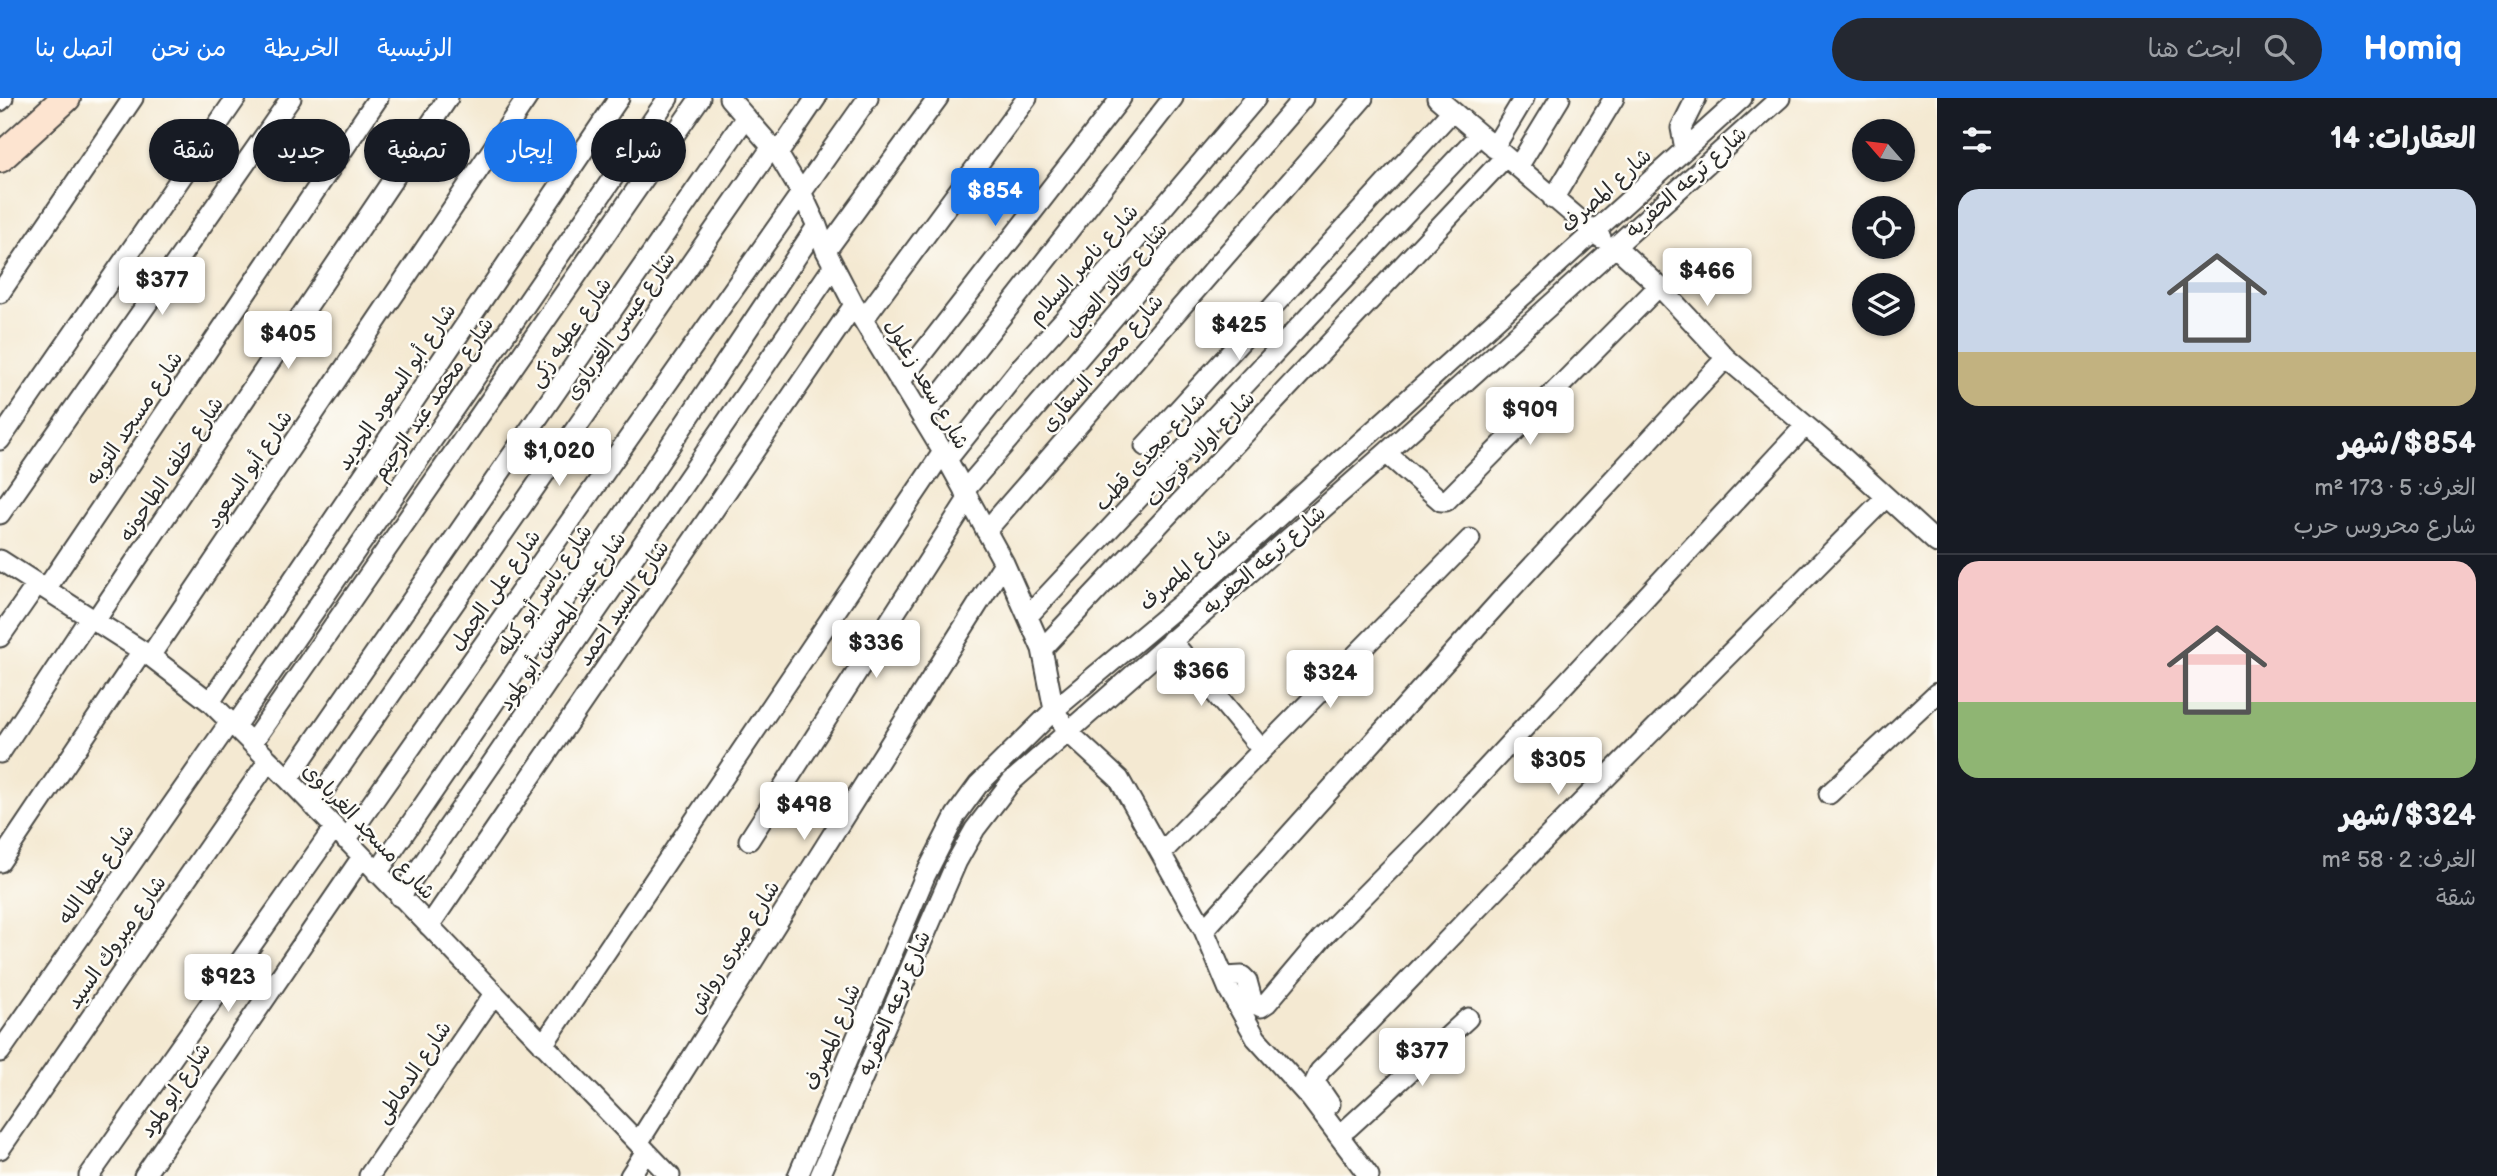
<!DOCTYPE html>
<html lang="ar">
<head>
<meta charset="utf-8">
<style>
	:root { --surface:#171b24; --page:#242831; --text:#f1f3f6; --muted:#9ea1a6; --line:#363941; --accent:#1a73e8 }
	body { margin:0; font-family:"Balsamiq Sans","Playpen Sans Arabic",sans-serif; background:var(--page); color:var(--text); direction:rtl; height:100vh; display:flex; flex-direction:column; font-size:26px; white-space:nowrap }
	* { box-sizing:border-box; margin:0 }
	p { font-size:23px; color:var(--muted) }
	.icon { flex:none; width:38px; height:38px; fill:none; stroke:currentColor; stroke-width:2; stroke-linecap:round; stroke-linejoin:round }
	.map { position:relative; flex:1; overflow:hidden; direction:ltr }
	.details { display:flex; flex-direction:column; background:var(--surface); width:560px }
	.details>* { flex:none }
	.top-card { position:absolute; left:21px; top:21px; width:665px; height:63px; direction:rtl; display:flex; gap:14px }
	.needle { width:46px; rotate:298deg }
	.fabs { position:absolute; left:1852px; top:21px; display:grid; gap:14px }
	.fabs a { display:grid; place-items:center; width:63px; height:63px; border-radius:50%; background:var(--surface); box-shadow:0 2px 5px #0004; font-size:35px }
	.price { position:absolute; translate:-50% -60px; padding:0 16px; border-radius:7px; background:#fff; color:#222; font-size:23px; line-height:46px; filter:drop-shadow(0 2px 4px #0008) }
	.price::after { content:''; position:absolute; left:50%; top:42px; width:21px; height:16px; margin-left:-10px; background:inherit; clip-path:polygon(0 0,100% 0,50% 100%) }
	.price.on { background:var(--accent); color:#fff }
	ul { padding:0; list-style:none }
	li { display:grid; align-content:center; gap:14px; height:371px; padding:0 21px }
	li+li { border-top:2px solid var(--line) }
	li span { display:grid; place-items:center; height:217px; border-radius:21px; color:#555 }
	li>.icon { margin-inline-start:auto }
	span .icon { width:126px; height:126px; fill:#fffc; stroke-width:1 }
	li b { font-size:30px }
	h2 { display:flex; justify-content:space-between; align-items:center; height:84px; padding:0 21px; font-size:30px }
	.tag { padding:0 24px; border-radius:32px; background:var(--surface); box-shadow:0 2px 5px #0004; font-size:24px; line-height:63px }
	.tag.on { background:var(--accent); color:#fff }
	header { display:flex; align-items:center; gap:42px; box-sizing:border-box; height:98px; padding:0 35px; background:var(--accent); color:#fff }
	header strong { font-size:33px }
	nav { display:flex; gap:38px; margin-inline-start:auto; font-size:24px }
	.search { width:490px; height:63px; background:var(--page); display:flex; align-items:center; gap:18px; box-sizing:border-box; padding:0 24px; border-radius:38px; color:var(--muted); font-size:26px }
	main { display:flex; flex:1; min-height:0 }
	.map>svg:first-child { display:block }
</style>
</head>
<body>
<header>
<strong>Homiq</strong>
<div class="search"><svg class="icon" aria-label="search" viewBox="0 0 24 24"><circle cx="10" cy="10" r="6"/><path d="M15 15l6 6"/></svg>ابحث هنا</div>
<nav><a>الرئيسية</a><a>الخريطة</a><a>من نحن</a><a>اتصل بنا</a></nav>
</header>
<main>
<section class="details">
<h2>العقارات: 14<svg class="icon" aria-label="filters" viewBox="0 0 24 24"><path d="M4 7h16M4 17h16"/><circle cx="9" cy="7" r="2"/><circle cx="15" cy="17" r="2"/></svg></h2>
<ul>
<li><span style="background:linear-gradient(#c9d6e8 75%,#c2b280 0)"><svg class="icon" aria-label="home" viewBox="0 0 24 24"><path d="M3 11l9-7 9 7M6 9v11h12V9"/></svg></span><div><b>$854/شهر</b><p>الغرف: 5 · 173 m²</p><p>شارع محروس حرب</p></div></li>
<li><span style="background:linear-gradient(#f6c9c9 65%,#8fb573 0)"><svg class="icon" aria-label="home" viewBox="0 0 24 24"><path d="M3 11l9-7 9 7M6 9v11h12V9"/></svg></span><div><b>$324/شهر</b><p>الغرف: 2 · 58 m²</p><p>شقة</p></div></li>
</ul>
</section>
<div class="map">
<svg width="1937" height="1078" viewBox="0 0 1937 1078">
	<rect width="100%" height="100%" fill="#fdfcf7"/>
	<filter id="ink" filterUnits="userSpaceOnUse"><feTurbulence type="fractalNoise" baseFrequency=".0143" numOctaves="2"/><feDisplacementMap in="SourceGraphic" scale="14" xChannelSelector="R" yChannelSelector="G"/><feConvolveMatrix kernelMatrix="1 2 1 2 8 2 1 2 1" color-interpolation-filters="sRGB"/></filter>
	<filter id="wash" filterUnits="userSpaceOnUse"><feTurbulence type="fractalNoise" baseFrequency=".00686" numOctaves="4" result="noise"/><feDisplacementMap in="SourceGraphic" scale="28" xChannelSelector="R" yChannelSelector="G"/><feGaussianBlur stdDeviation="1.57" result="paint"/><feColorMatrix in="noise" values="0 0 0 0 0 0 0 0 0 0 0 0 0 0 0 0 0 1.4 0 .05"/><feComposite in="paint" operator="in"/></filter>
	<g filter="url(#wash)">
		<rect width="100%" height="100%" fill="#f4e9d2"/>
	</g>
	<g filter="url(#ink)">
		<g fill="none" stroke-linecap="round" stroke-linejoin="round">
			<defs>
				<path id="street" d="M 729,0 L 778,56 L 802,96 L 817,128 L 826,153 L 854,207 L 943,354 L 1004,465 L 1042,551 L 1054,612 L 1069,635 L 1119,681 L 1204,832 L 1229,892 L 1256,940 L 1311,1001 L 1369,1078
					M 1437,0 L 1601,140
					M 0,3 L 3,0
					M 1494,50 L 1524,0
					M 1685,51 L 1681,30 L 1696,0
					M 778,56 L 816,0
					M 1518,69 L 1560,0
					M 1553,101 L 1614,0
					M 1615,148 L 1659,188 L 1726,260
					M 826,153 L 938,0
					M 0,195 L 133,0
					M 863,222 L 1027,0
					M 900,284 L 1121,0
					M 922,320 L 1173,0
					M 0,342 L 236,0
					M 1145,348 L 1452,13
					M 1386,355 L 1441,403 L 1446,403 L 1659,188
					M 946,363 L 1022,268 L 1128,151 L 1256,0
					M 964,393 L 1303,0
					M 0,416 L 291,0
					M 986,433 L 1363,0
					M 0,462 L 150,558 L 210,604 L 288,681 L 670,1078
					M 46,491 L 378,0
					M 1028,518 L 1479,37
					M 95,523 L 448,0
					M 0,539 L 37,486
					M 1171,542 L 1262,652
					M 1042,551 L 1505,59
					M 150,558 L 527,0
					M 210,604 L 619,0
					M 235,628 L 668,0
					M 252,645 L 700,0
					M 0,655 L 90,519
					M 288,681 L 746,19
					M 1829,696 L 1937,595
					M 313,708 L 772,49
					M 346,742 L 868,0
					M 749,742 L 968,401
					M 1161,755 L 1470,441
					M 0,764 L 142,553
					M 377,775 L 657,367 L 817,128
					M 400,799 L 833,169
					M 429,828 L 854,207
					M 1204,832 L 1500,503 L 1726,260 L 1837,354 L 1937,445
					M 1224,879 L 1242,878 L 1247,883 L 1253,905 L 1261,909 L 1267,905 L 1322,840 L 1429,732 L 1805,328
					M 543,947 L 943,354
					M 0,954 L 230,624
					M 1330,1006 L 1315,984 L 1320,973 C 1387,907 1450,838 1516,771 C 1638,646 1763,523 1886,399
					M 1348,1030 L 1468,920
					M 638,1045 L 1004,465
					M 0,1051 L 269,662
					M 89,1078 L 334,730
					M 144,1078 L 362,759
					M 369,1078 L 494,896
					M 630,1078 L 646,1053
					M 798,1078 L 925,778 L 956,717 L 978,687 L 1054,612 L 1188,500 L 1742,0
					M 820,1078 L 957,763 L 975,731 L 1011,684 L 1386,355 L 1780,0"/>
				<path id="secondary" d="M 0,60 L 66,0"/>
			</defs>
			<use href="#street" stroke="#494844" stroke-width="23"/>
			<use href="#secondary" stroke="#494844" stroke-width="32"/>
			<use href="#street" stroke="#fff" stroke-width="19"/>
			<use href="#secondary" stroke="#fde4d0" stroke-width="28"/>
		</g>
	</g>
	<g text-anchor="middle" stroke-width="5" stroke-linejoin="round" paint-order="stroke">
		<g font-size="21" fill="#2b2b2b" stroke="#fdfcf7">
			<text transform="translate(1686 84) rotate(-42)" y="7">شارع ترعه الحفريه</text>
			<text transform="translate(1606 92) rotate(-42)" y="7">شارع المصرف</text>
			<text transform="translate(1083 166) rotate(-48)" y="7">شارع ناصر السلام</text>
			<text transform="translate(1116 182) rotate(-49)" y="7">شارع خالد العجل</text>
			<text transform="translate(620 228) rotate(-55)" y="7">شارع عيسى الغرباوى</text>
			<text transform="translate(570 234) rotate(-55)" y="7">شارع عطيه زكى</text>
			<text transform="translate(1102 265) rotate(-49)" y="7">شارع محمد السقارى</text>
			<text transform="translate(927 286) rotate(60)" y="7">شارع سعد زعلول</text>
			<text transform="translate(396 289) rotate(-56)" y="7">شارع أبو السعود الجديد</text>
			<text transform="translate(433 301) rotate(-55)" y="7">شارع محمد عبد الرحيم</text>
			<text transform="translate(134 320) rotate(-56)" y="7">شارع مسجد التوبه</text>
			<text transform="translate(1200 351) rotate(-47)" y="7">شارع اولاد فرحات</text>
			<text transform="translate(1150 354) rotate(-47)" y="7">شارع مجدى قطب</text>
			<text transform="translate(171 371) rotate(-56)" y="7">شارع خلف الطاحونه</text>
			<text transform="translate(249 371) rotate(-56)" y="7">شارع أبو السعود</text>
			<text transform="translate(1264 462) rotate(-41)" y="7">شارع ترعه الحفريه</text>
			<text transform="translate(1185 471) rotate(-41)" y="7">شارع المصرف</text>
			<text transform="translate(495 492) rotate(-55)" y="7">شارع على الجمل</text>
			<text transform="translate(544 492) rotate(-56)" y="7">شارع ياسر أبو كيله</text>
			<text transform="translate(623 505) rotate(-56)" y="7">شارع السيد احمد</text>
			<text transform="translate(562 523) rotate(-56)" y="7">شارع عبد المحسن أبو لمود</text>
			<text transform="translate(369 733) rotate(46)" y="7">شارع مسجد الغرباوى</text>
			<text transform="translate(96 776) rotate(-55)" y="7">شارع عطا الله</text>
			<text transform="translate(116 844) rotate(-55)" y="7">شارع مبروك السيد</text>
			<text transform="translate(734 849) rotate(-58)" y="7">شارع صبرى رواش</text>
			<text transform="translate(894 905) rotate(-67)" y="7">شارع ترعه الحفريه</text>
			<text transform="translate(832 939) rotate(-67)" y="7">شارع المصرف</text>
			<text transform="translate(413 974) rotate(-56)" y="7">شارع الدماطى</text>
			<text transform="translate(175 992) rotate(-56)" y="7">شارع ابو لمود</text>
		</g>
	</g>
</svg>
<div class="fabs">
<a><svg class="needle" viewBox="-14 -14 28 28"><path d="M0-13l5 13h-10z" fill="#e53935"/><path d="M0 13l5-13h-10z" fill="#9ea1a6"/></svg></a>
<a><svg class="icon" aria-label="locate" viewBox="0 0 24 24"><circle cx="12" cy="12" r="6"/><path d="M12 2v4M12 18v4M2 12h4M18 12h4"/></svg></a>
<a><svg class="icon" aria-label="layers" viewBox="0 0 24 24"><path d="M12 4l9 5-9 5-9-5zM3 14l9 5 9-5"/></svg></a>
</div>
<b class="price on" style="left:995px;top:130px">$854</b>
<b class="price" style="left:1707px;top:210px">$466</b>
<b class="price" style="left:162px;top:219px">$377</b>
<b class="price" style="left:1239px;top:264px">$425</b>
<b class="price" style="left:288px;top:273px">$405</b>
<b class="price" style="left:1530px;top:349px">$909</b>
<b class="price" style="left:559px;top:390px">$1,020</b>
<b class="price" style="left:876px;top:582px">$336</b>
<b class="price" style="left:1201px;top:610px">$366</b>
<b class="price" style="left:1330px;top:612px">$324</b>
<b class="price" style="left:1558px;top:699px">$305</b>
<b class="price" style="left:804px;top:744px">$498</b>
<b class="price" style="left:228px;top:916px">$923</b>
<b class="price" style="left:1422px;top:990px">$377</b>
<div class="top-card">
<a class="tag">شراء</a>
<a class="tag on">إيجار</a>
<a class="tag">تصفية</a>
<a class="tag">جديد</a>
<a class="tag">شقة</a>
</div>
</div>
</main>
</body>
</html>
